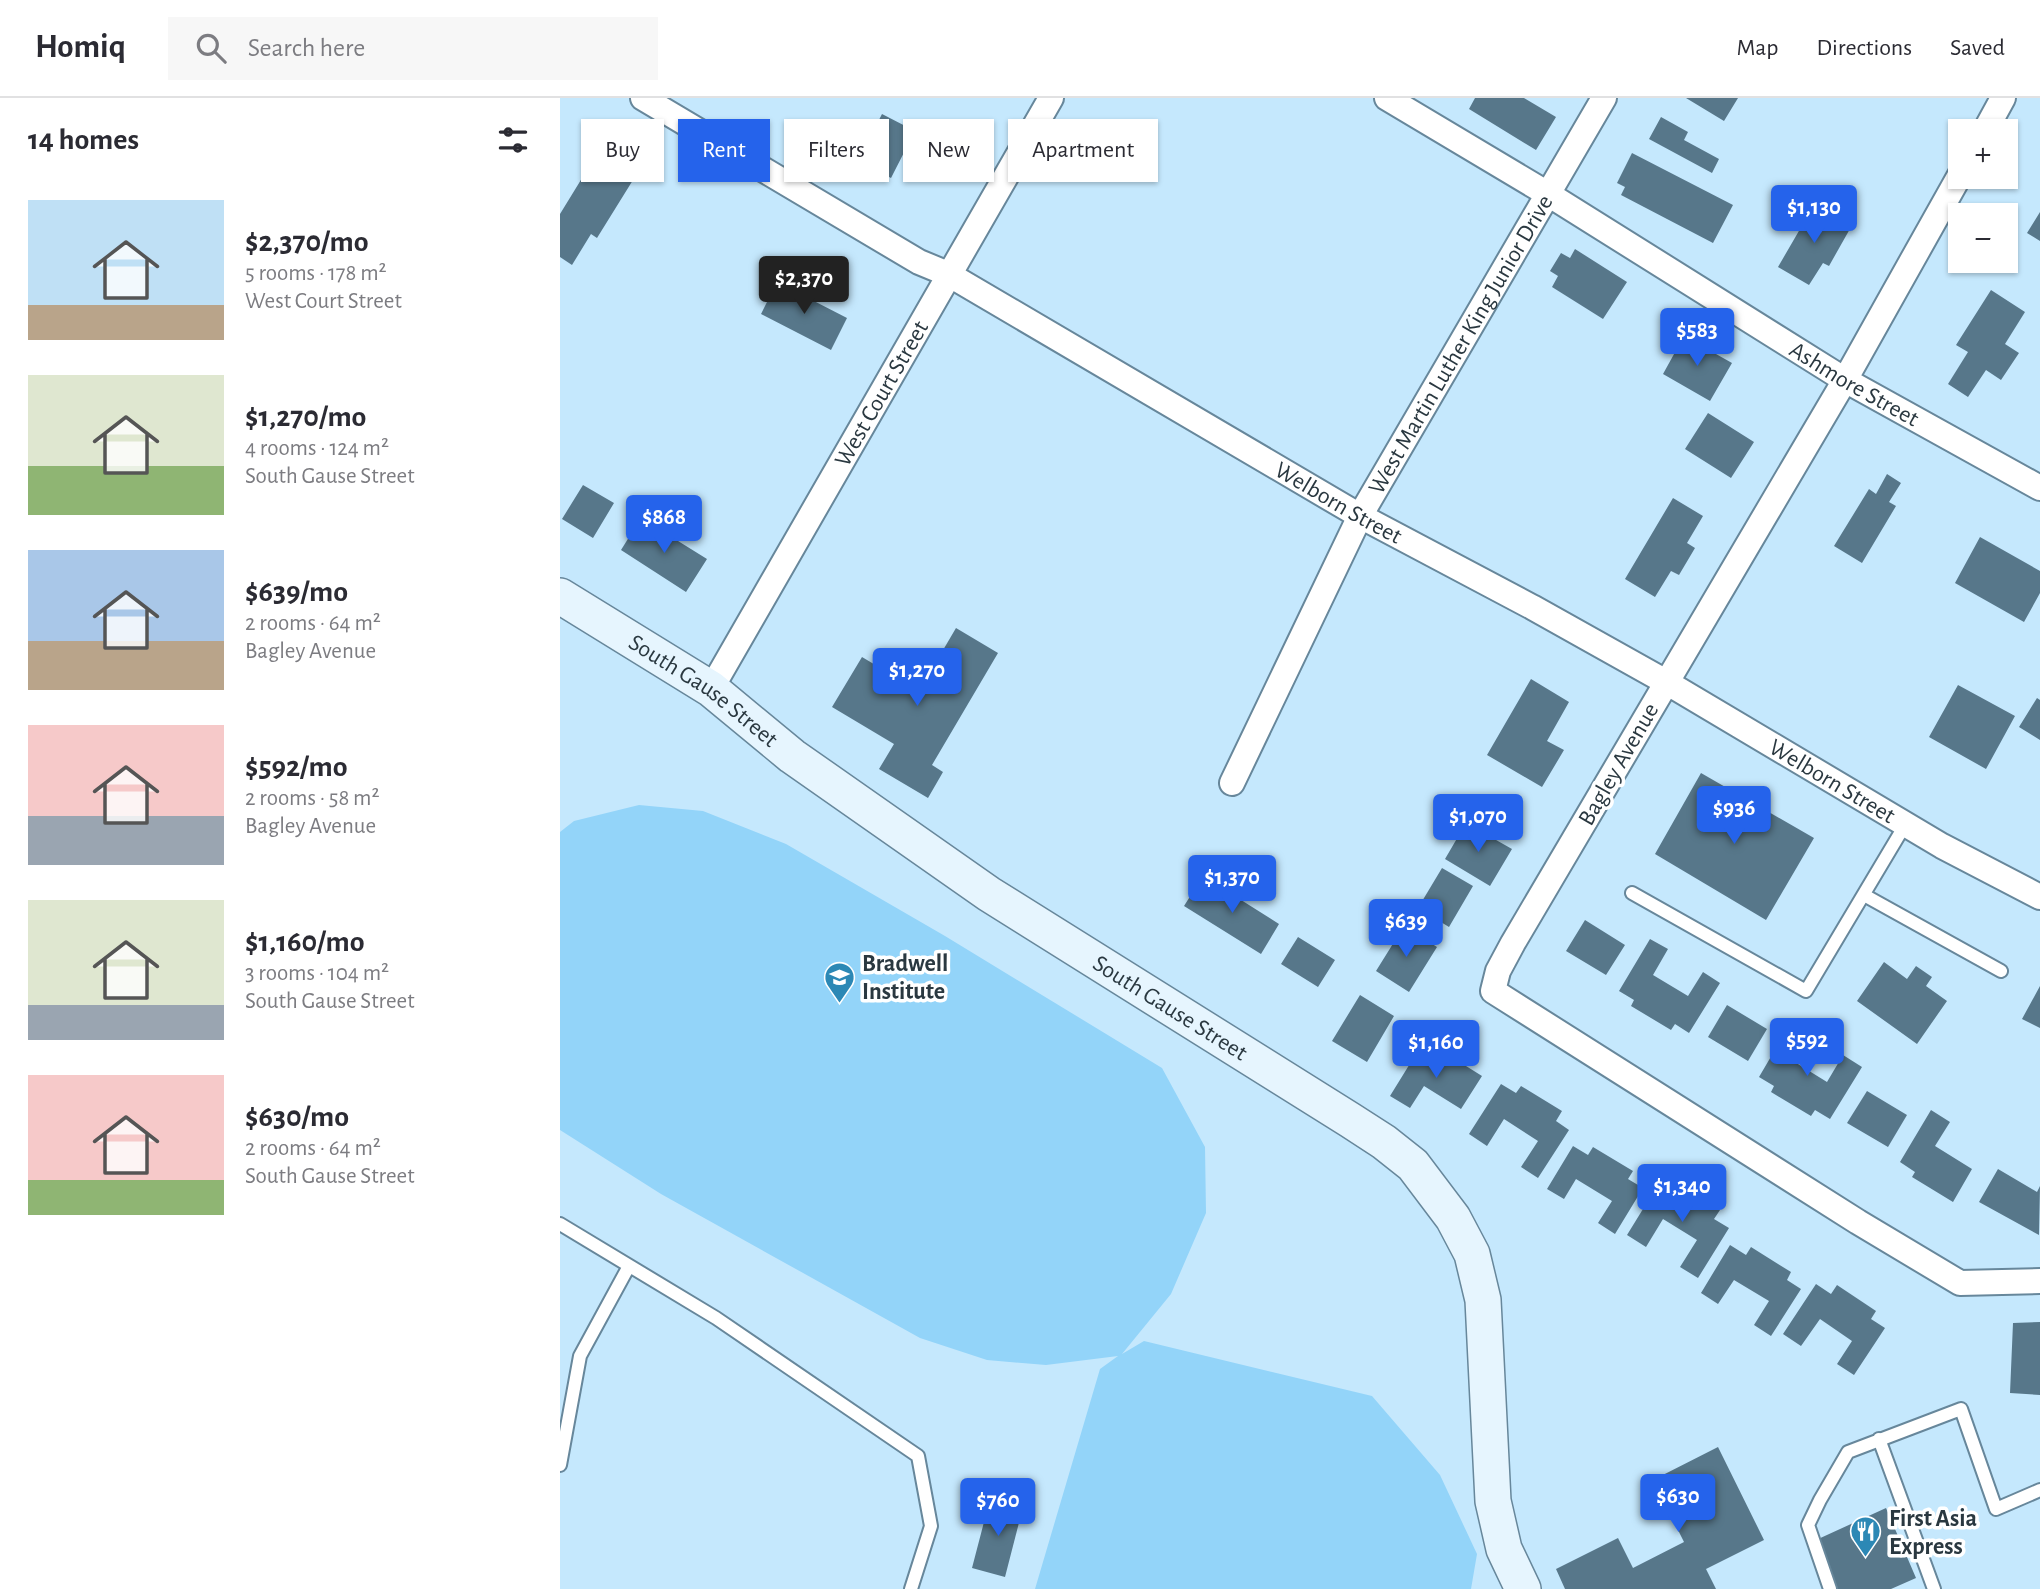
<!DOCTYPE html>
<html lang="en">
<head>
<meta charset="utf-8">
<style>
	:root { --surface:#fff; --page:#f7f7f7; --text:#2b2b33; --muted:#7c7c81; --line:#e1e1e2; --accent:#2563eb }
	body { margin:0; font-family:"Alegreya Sans",sans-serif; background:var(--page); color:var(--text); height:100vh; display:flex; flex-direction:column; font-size:26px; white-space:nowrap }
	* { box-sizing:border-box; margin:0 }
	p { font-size:23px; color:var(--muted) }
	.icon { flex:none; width:38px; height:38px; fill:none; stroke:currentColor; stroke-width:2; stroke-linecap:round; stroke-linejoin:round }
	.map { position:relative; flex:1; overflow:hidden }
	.side { display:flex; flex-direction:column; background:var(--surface); width:560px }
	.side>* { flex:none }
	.banner { position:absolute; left:21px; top:21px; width:665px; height:63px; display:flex; gap:14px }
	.tools { position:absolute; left:1388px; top:21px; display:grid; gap:14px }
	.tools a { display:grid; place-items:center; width:70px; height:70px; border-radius:0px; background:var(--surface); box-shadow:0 2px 5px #0004; font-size:35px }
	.price { position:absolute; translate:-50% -60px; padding:0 16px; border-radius:7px; background:var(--accent); color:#fff; font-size:23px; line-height:46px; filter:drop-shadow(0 2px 4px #0008) }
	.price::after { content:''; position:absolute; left:50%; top:42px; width:21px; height:16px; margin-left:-10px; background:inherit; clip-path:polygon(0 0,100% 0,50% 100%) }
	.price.current { background:#222; color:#fff }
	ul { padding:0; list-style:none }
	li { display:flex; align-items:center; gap:21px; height:175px; padding:0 28px }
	li span { display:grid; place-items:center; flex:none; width:196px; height:140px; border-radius:0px; color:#555 }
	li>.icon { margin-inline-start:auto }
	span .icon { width:84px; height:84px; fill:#fffc; stroke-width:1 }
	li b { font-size:30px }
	h2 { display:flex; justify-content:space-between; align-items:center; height:84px; padding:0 28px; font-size:30px }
	.chip { padding:0 24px; border-radius:0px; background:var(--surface); box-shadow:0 2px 5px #0004; font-size:24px; line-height:63px }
	.chip.current { background:var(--accent); color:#fff }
	header { display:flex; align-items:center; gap:42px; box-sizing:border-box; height:98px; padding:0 35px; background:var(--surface); border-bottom:2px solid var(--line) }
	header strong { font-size:33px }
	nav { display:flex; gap:38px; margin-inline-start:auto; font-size:24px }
	.search { width:490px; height:63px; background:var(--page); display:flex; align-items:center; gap:18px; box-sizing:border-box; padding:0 24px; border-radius:0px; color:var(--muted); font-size:26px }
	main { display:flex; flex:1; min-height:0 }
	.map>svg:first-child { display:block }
</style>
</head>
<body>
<header>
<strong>Homiq</strong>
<div class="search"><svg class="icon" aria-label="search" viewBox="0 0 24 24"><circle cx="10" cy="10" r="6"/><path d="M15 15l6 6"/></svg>Search here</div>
<nav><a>Map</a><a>Directions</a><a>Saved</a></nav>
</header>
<main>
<section class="side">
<h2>14 homes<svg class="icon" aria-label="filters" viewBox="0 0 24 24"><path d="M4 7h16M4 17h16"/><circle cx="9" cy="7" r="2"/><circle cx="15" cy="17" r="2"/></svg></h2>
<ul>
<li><span style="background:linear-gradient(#bfe0f5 75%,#b9a48a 0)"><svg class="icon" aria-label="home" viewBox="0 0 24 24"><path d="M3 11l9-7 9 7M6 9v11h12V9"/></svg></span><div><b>$2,370/mo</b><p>5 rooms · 178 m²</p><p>West Court Street</p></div></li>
<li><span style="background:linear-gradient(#dfe7d0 65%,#8fb573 0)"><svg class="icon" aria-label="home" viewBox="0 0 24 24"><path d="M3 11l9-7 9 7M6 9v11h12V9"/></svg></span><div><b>$1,270/mo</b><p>4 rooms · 124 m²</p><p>South Gause Street</p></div></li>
<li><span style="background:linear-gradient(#a9c7e8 65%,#b9a48a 0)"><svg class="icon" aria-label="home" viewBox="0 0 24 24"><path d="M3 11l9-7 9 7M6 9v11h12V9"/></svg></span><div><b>$639/mo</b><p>2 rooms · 64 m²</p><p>Bagley Avenue</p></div></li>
<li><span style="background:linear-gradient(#f6c9c9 65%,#9aa5b1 0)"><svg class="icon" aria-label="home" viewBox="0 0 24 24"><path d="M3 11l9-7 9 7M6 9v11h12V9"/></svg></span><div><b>$592/mo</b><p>2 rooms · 58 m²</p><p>Bagley Avenue</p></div></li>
<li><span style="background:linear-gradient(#dfe7d0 75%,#9aa5b1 0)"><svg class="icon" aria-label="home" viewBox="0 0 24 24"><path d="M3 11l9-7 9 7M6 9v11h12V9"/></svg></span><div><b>$1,160/mo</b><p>3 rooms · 104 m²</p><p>South Gause Street</p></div></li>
<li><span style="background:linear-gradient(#f6c9c9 75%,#8fb573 0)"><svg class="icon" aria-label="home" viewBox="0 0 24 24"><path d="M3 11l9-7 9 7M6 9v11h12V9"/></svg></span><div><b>$630/mo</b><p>2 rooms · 64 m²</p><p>South Gause Street</p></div></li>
</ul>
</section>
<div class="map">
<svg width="1480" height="1491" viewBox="0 0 1480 1491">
	<rect width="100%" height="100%" fill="#c5e8fd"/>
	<path fill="#93d4f9" d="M 79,707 L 143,713 L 226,746 L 385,838 L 602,970 L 645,1049 L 646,1115 L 611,1196 L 562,1256 L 584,1243 L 812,1298 L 880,1377 L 917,1456 L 911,1491 L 475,1491 L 540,1271 L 558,1258 L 486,1267 L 427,1262 L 360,1240 L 101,1096 L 0,1032 L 0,734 L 14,723 Z"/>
	<path fill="#57778a" d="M 915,0 L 964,0 L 996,19 L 976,52 L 909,11 Z
		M 1126,0 L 1178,0 L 1164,23 Z
		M 322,16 L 355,33 L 331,80 L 298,63 Z
		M 1101,19 L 1128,34 L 1124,42 L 1159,61 L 1152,75 L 1089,41 Z
		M 1072,55 L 1173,107 L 1153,145 L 1061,97 L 1065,89 L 1057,85 Z
		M 35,59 L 73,82 L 37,140 L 31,136 L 12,167 L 0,159 L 0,116 Z
		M 1254,107 L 1291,129 L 1269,168 L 1263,165 L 1249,187 L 1218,169 Z
		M 1480,114 L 1480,143 L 1467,135 Z
		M 1015,151 L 1067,184 L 1043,221 L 992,189 L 998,178 L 990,173 L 1001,155 L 1010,160 Z
		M 217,184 L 287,220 L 271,252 L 201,216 Z
		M 1431,192 L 1465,214 L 1445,246 L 1459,255 L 1441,282 L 1426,272 L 1408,299 L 1388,286 L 1408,254 L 1396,247 Z
		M 1124,238 L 1172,265 L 1150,303 L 1103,276 Z
		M 1148,315 L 1194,344 L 1171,380 L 1125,351 Z
		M 1327,376 L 1341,385 L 1329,404 L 1336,408 L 1302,465 L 1274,448 L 1309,391 L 1316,396 Z
		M 23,387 L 54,405 L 33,440 L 2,421 Z
		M 1113,400 L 1143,418 L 1127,445 L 1135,450 L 1119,477 L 1111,473 L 1095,499 L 1065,481 Z
		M 81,420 L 147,461 L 126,494 L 61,452 Z
		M 1420,439 L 1480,473 L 1480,495 L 1464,524 L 1395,485 Z
		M 396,530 L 438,555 L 372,667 L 383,674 L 368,700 L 319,671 L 334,646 L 272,609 L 302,559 L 359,593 Z
		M 971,581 L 1009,604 L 987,643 L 1004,652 L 982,689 L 927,657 Z
		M 1398,587 L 1455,618 L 1426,671 L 1369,639 Z
		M 1477,600 L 1480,602 L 1480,642 L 1459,629 Z
		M 1141,675 L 1254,740 L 1206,822 L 1095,756 Z
		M 906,725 L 952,751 L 930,788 L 885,761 Z
		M 882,770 L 913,788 L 889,829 L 858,810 Z
		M 643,778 L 719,826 L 701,856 L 624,808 Z
		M 1025,822 L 1065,847 L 1046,877 L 1006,853 Z
		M 844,828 L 877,849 L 849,894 L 816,873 Z
		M 738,839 L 775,862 L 758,889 L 721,866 Z
		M 1090,841 L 1108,851 L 1093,877 L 1128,898 L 1143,874 L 1160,885 L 1129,935 L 1115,926 L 1111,932 L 1071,908 L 1074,902 L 1059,893 Z
		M 1324,864 L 1347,881 L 1356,868 L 1372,879 L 1366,888 L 1387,903 L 1357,946 L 1297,903 Z
		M 1480,888 L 1480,930 L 1462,921 Z
		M 800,897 L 834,918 L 807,964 L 772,943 Z
		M 1167,907 L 1207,931 L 1188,963 L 1148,939 Z
		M 1229,928 L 1248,939 L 1233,963 L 1267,984 L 1283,957 L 1302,969 L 1270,1021 L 1255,1012 L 1251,1018 L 1211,994 L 1214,988 L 1199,979 Z
		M 859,951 L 877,962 L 882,953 L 922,978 L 901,1011 L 864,988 L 850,1010 L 830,998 Z
		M 941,986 L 956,995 L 961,988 L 1002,1013 L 996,1023 L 1009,1032 L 978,1080 L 961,1069 L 978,1043 L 944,1021 L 927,1048 L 909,1036 Z
		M 1307,993 L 1347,1017 L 1328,1049 L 1287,1025 Z
		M 1371,1012 L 1390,1024 L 1375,1048 L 1412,1071 L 1393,1104 L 1352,1079 L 1355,1074 L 1340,1064 Z
		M 1013,1048 L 1028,1057 L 1033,1049 L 1073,1073 L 1068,1081 L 1083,1090 L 1055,1136 L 1038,1125 L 1052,1103 L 1016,1081 L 1004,1101 L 987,1091 Z
		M 1438,1071 L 1477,1094 L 1480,1088 L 1479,1137 L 1419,1104 Z
		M 1099,1085 L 1116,1095 L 1120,1088 L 1160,1112 L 1154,1121 L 1169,1130 L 1138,1180 L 1120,1169 L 1137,1142 L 1103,1121 L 1086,1149 L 1067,1137 Z
		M 1170,1147 L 1186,1157 L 1191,1149 L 1231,1174 L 1227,1182 L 1241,1191 L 1211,1238 L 1194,1227 L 1209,1203 L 1174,1182 L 1158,1206 L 1141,1195 Z
		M 1256,1186 L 1271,1196 L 1277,1187 L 1316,1213 L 1311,1221 L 1325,1230 L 1294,1277 L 1277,1266 L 1292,1243 L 1260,1221 L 1241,1248 L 1223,1236 Z
		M 1480,1224 L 1480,1297 L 1450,1295 L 1453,1225 Z
		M 1158,1349 L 1204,1442 L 1146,1471 L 1156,1491 L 1005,1491 L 996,1471 L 1058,1440 L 1073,1470 L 1124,1444 L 1093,1382 Z
		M 430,1401 L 463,1409 L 445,1479 L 412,1470 Z
		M 1326,1410 L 1356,1480 L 1331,1491 L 1277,1491 L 1256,1442 Z"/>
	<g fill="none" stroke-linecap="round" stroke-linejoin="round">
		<defs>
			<path id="lane" d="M 1072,795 L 1246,893 L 1345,727
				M 1304,797 L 1441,873
				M 0,1126 L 156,1220 L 358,1358 L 371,1428 L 351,1491
				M 1319,1341 L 1374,1491
				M 0,1367 L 20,1258 L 69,1168
				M 1270,1491 L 1248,1427 L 1260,1402 L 1288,1354 L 1401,1311 L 1436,1411 L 1480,1392"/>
			<g id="street">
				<path id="s1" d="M 83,0 L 359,164 L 388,176 L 800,418 L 972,509 L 1106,584 L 1382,748 L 1480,799"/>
				<path id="s2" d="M 827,0 L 988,96 L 1285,282 L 1480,390"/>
				<path d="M 1425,33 L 1443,0"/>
				<path d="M 1400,77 L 1285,282 L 953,845 L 938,873 L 933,893 L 1298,1124 L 1400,1185 L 1480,1183"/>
				<path id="s3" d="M 151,591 L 491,0"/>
				<path id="s4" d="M 672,685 L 800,418 L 1044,0"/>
			</g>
			<g id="secondary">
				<path id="s5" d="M 0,498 L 151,591 L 232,658 L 429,796 L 790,1022 L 824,1044 L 853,1067 L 893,1120 L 912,1156 L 923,1202 L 933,1403 L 944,1451 L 963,1491"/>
			</g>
		</defs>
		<use href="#lane" stroke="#67879b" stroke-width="16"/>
		<use href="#street" stroke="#67879b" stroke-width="28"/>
		<use href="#secondary" stroke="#67879b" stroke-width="38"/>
		<use href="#lane" stroke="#fff" stroke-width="12"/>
		<use href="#street" stroke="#fff" stroke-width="24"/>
		<use href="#secondary" stroke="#e6f5fe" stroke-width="35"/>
	</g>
	<defs>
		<symbol id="school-pin" viewBox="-11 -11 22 30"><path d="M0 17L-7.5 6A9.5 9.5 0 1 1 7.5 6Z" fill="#2c88b5" stroke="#fff"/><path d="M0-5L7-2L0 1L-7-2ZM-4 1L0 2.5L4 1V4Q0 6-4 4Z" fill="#fff"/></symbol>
		<symbol id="restaurant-pin" viewBox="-11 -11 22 30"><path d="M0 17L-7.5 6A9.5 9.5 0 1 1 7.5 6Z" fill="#2c88b5" stroke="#fff"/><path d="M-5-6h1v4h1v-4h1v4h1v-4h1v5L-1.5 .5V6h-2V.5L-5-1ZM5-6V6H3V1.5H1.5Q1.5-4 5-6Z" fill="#fff"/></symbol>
	</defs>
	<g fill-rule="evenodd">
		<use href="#school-pin" x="262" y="862" width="35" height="47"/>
		<use href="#restaurant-pin" x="1288" y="1416" width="35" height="47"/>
	</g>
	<g text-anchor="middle" stroke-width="7" stroke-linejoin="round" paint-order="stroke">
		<g font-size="24" fill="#2a3840" stroke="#fff">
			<text dy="8" stroke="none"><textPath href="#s4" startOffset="495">West Martin Luther King Junior Drive</textPath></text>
			<text dy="8" stroke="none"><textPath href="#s2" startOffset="548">Ashmore Street</textPath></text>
			<text dy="8" stroke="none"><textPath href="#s3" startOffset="341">West Court Street</textPath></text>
			<text dy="8" stroke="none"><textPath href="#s1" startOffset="805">Welborn Street</textPath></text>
			<text dy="8" stroke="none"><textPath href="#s5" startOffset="172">South Gause Street</textPath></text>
			<text transform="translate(1058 666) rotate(-60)" y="8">Bagley Avenue</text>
			<text dy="8" stroke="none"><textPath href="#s1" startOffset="1372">Welborn Street</textPath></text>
			<text dy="8" stroke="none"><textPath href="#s5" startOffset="737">South Gause Street</textPath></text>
		</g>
		<g font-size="24" font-weight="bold" fill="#2a3840" stroke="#fff" text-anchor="start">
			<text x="302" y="873">Bradwell<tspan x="302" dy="28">Institute</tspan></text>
			<text x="1329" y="1428">First Asia<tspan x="1329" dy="28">Express</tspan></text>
		</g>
	</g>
</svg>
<div class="tools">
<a>+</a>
<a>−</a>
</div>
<b class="price" style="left:1254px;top:147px">$1,130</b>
<b class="price current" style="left:244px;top:218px">$2,370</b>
<b class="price" style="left:1137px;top:270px">$583</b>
<b class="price" style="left:104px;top:457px">$868</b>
<b class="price" style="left:357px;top:610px">$1,270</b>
<b class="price" style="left:1174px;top:748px">$936</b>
<b class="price" style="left:918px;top:756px">$1,070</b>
<b class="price" style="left:672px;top:817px">$1,370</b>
<b class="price" style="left:846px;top:861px">$639</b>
<b class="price" style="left:1247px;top:980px">$592</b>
<b class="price" style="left:876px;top:982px">$1,160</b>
<b class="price" style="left:1122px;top:1126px">$1,340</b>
<b class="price" style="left:1118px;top:1436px">$630</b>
<b class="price" style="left:438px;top:1440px">$760</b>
<div class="banner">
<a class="chip">Buy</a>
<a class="chip current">Rent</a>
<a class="chip">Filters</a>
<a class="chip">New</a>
<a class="chip">Apartment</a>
</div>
</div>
</main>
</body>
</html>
